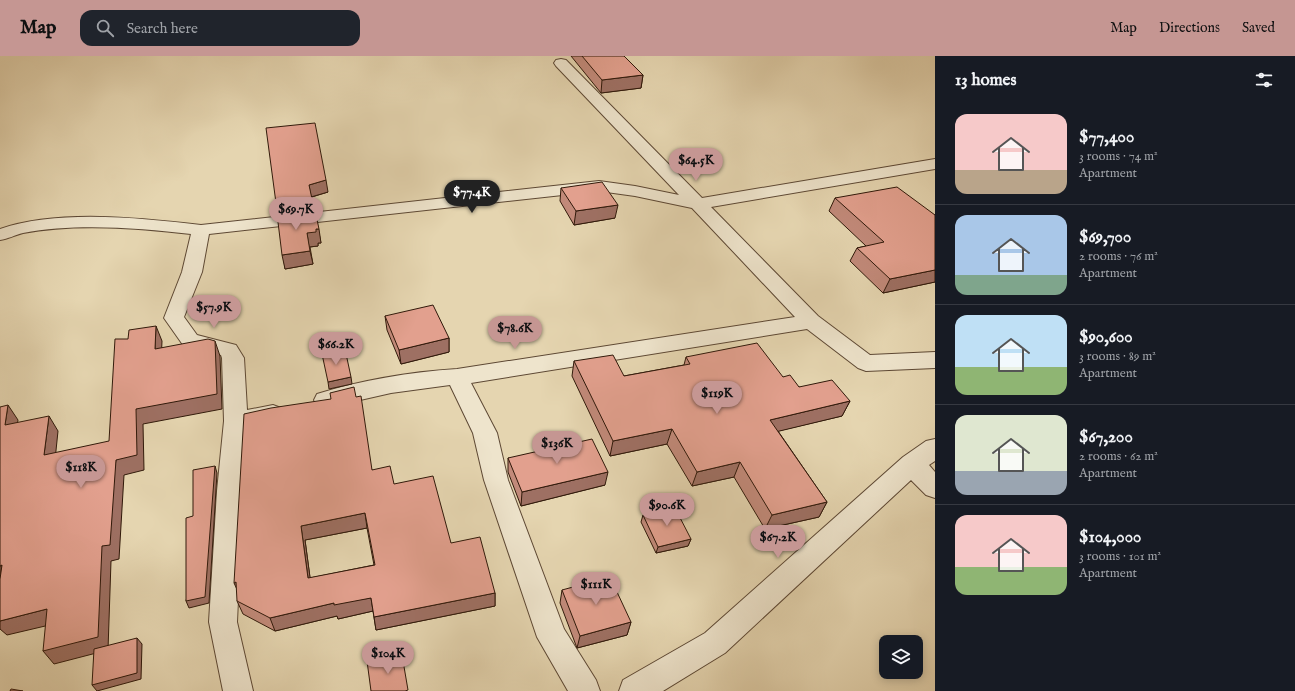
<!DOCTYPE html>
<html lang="en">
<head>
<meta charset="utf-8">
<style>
	:root { --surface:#171b24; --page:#20242c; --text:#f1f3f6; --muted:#9ea1a6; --line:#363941; --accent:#c59692 }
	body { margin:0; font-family:"IM FELL English",serif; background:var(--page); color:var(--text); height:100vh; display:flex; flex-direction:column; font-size:15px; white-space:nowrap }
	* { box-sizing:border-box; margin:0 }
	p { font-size:13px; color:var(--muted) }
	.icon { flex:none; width:22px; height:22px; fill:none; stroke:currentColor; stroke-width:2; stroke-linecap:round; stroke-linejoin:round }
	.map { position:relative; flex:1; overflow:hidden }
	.panel { display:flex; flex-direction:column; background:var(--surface); width:360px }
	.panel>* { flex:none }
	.fabs { position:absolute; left:879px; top:579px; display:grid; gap:8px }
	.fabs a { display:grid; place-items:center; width:44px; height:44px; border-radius:8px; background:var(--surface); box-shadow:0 2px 10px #0003; font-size:20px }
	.price { position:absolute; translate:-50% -34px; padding:0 9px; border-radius:14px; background:var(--accent); color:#111; font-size:13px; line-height:26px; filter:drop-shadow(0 1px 2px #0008) }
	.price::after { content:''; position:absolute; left:50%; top:24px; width:12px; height:9px; margin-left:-6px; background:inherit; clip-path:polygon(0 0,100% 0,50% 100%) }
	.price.active { background:#222; color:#fff }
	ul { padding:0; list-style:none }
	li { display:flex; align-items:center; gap:12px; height:100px; padding:0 20px }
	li+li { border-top:1px solid var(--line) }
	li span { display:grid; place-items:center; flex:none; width:112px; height:80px; border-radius:12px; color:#555 }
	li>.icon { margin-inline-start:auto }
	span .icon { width:48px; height:48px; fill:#fffc; stroke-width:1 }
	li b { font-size:17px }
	h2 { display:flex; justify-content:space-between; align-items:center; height:48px; padding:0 20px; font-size:17px }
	header { display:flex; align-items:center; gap:24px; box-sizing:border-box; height:56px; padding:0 20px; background:var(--accent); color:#111 }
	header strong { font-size:19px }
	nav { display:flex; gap:22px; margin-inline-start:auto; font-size:14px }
	.search { width:280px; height:36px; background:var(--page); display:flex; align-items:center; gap:10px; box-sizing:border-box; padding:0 14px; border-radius:12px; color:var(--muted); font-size:15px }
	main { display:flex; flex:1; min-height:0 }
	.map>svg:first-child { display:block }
</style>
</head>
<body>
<header>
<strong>Map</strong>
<div class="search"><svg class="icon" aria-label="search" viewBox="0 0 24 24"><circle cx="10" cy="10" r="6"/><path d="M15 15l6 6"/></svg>Search here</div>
<nav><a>Map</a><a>Directions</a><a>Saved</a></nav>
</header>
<main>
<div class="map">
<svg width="935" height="635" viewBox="0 0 935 635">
	<rect width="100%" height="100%" fill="#e5d5b0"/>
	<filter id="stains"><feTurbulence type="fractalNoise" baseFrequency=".005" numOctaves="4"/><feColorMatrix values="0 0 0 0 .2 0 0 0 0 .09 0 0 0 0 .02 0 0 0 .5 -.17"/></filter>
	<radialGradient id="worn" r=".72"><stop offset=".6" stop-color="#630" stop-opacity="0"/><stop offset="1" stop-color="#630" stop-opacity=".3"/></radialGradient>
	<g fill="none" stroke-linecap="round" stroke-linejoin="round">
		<defs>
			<path id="minor" d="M 561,3 L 566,4 L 702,142 L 935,103 L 935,113 L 711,151 L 818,260 L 870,299 L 935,296 L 935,312 L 866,315 L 858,312 L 807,273 L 471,327 L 497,377 L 508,424 L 564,573 L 596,624 L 600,635 L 568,635 L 537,581 L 484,424 L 473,377 L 450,329 L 391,337 L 325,352 L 317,350 L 314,344 L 317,338 C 362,324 410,316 457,313 L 795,261 L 692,152 L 635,140 L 599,135 L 209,178 L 202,216 L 184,261 L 197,279 L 236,289 L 244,302 L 247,354 L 273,349 L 281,352 L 285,358 L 281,364 L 247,372 L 243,435 L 237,566 L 253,635 L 223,635 L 209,566 L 217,435 L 224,365 L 222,302 L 221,299 L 183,289 L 164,262 L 182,216 L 191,178 C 138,172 76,167 23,177 C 15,179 8,183 0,184 L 0,173 C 58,153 141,162 201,169 L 599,125 L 635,130 L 679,139 L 556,10 L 554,7 L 556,4 Z
				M 935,383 L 935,405 L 929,409 L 935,416 L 935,442 L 926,439 L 911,424 L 725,597 L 663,635 L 619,635 L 623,624 L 705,577 L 903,401 L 926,385 Z"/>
		</defs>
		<use href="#minor" stroke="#5d4834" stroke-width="2"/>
		<use href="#minor" fill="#eee4cc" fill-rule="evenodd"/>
	</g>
	<path fill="#c28a7a" stroke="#30190a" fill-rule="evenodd" d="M 571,0 L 624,0 L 643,19 L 641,32 L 601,37 Z
		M 561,132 L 615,162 L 574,169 L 560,145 Z
		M 328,136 L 312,141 L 321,187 L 318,187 L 318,190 L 310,191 L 313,208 L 285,213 L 278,158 L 276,147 Z
		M 835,142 L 935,159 L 935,226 L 883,237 L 850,205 L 857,192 L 866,190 L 829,155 Z
		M 385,260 L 449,282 L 449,296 L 401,308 L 387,274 Z
		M 686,301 L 783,321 L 799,331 L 850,345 L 842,360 L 778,375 L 827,446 L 819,461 L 765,473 L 734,421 L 692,430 L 667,388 L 610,400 L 572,320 L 574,305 L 624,320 L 684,309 Z
		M 331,343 L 372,414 L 394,428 L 451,487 L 495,537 L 495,550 L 376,574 L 373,555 L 338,563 L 337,560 L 275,575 L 243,558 L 237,545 ZM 367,472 L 374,509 L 310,522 L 305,484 Z
		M 508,402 L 605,429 L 521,450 L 508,416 Z
		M 643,459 L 691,483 L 688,490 L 656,497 L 641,466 Z
		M 562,534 L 631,566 L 627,579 L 577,592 L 560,547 Z"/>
	<path fill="#9e7063" stroke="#30190a" d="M 643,19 L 641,32 L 601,37 L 602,24 Z
		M 326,124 L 328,136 L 311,141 L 309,129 Z
		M 618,149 L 615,162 L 574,169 L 576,155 Z
		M 316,173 L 319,173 L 321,187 L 318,187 L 318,190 L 309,191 L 307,177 Z
		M 310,195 L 313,208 L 285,213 L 282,199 Z
		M 935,214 L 935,226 L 883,237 L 890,223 Z
		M 156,270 L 162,285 L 161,308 L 155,293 Z
		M 449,282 L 449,296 L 401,308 L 399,294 Z
		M 215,285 L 220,300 L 222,353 L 143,368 L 144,414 L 124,419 L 119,503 L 111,505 L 108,594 L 54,608 L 43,595 L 102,490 L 116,404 L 136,353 Z
		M 351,321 L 352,328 L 329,333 L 328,326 Z
		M 850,345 L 842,360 L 763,379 L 770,364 Z
		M 8,349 L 18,364 L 15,384 L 5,369 Z
		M 49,360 L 58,375 L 54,414 L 44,399 Z
		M 672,373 L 667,388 L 610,400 L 613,385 Z
		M 740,406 L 734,421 L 692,430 L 697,416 Z
		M 215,410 L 217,417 L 209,547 L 189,552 L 186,545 Z
		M 608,416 L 605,429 L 521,450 L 522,436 Z
		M 827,446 L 819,461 L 765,473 L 772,459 Z
		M 365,457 L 367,472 L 305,484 L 312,536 L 308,522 L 301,470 Z
		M 691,483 L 688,490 L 656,497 L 658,491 Z
		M 2,509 L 0,526 L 0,510 Z
		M 236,526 L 240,540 L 234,527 Z
		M 495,537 L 495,550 L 376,574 L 374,561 Z
		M 371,542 L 373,555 L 338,563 L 337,560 L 275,575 L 270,562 L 334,547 Z
		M 47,553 L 58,567 L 7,579 L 0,573 L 0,565 Z
		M 631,566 L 627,579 L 577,592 L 580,580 Z
		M 137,582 L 142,588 L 141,623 L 97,635 L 92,629 Z"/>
	<path fill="#e2a08e" stroke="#30190a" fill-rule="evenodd" d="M 582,0 L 624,0 L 643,19 L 602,24 Z
		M 315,67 L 326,124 L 309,129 L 312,143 L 276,147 L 266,72 Z
		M 602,126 L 618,149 L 576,155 L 561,132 Z
		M 897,131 L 935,159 L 935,214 L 890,223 L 857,192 L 884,186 L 835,142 Z
		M 315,154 L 319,173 L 316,173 L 316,176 L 307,177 L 310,195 L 282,199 L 277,158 Z
		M 433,249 L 449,282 L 399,294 L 385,260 Z
		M 156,270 L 155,293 L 208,283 L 215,285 L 217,338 L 136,353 L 137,399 L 116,404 L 110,489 L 102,490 L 98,581 L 43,595 L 47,553 L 0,565 L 0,523 L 2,509 L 0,510 L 0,351 L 8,349 L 5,369 L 49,360 L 44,399 L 109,385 L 115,283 L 128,283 L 129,274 Z
		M 757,287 L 783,321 L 790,319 L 799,331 L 832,324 L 850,345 L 770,364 L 827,446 L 772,459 L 740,406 L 697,416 L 672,373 L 613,385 L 574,305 L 613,299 L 624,320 L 690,308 L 686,301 Z
		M 345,293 L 351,321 L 328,326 L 322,298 Z
		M 354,331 L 356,341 L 361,340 L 372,414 L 390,410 L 394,428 L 433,420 L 451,487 L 480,481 L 495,537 L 374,561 L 371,542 L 334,549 L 334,547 L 270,562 L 237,545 L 236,526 L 234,527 L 244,358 L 271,352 L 331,343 L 330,337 ZM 365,457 L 375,509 L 308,522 L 301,470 Z
		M 592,383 L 608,416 L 522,436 L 508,402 Z
		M 215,410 L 205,541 L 186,545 L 186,462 L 193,460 L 193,414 Z
		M 675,452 L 691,483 L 658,491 L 643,459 Z
		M 610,521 L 631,566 L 580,580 L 562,534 Z
		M 137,582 L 137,617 L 92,629 L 94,593 Z
		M 402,599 L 408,634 L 405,635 L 371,635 L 367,605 Z
		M 11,633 L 23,635 L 10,635 Z"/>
	<rect width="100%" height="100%" filter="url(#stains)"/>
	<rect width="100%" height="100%" fill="url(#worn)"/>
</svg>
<div class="fabs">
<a><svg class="icon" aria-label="layers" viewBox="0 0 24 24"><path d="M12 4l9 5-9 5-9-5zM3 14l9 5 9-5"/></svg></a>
</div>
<b class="price" style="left:696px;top:126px">$64.5K</b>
<b class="price active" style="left:472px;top:158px">$77.4K</b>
<b class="price" style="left:296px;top:175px">$69.7K</b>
<b class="price" style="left:214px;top:273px">$57.9K</b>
<b class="price" style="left:515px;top:294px">$78.6K</b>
<b class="price" style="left:336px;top:310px">$66.2K</b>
<b class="price" style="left:717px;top:359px">$119K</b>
<b class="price" style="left:557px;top:409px">$136K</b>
<b class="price" style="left:81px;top:433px">$118K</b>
<b class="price" style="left:667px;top:471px">$90.6K</b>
<b class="price" style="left:778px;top:503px">$67.2K</b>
<b class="price" style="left:596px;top:550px">$111K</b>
<b class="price" style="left:388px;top:619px">$104K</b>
</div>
<section class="panel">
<h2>13 homes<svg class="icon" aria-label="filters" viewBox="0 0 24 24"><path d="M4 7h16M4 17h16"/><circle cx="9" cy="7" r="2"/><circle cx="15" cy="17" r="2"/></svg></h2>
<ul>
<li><span style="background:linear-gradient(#f6c9c9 70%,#b9a48a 0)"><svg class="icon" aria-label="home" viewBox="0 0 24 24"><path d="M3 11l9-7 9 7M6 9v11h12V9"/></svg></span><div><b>$77,400</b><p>3 rooms · 74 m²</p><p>Apartment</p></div></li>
<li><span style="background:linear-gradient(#a9c7e8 75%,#7fa58c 0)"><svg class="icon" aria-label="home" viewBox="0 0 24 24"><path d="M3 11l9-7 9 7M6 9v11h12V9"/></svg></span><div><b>$69,700</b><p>2 rooms · 76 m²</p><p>Apartment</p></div></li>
<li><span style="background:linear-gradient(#bfe0f5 65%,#8fb573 0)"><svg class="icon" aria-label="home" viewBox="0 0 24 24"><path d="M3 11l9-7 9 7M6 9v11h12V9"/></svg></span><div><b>$90,600</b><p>3 rooms · 89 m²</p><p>Apartment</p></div></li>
<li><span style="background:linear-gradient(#dfe7d0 70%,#9aa5b1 0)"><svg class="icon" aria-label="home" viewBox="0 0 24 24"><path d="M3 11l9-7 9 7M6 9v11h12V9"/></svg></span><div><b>$67,200</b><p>2 rooms · 62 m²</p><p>Apartment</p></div></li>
<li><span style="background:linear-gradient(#f6c9c9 65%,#8fb573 0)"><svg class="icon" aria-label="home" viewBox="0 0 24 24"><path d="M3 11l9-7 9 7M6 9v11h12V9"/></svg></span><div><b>$104,000</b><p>3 rooms · 101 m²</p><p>Apartment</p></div></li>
</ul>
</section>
</main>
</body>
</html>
